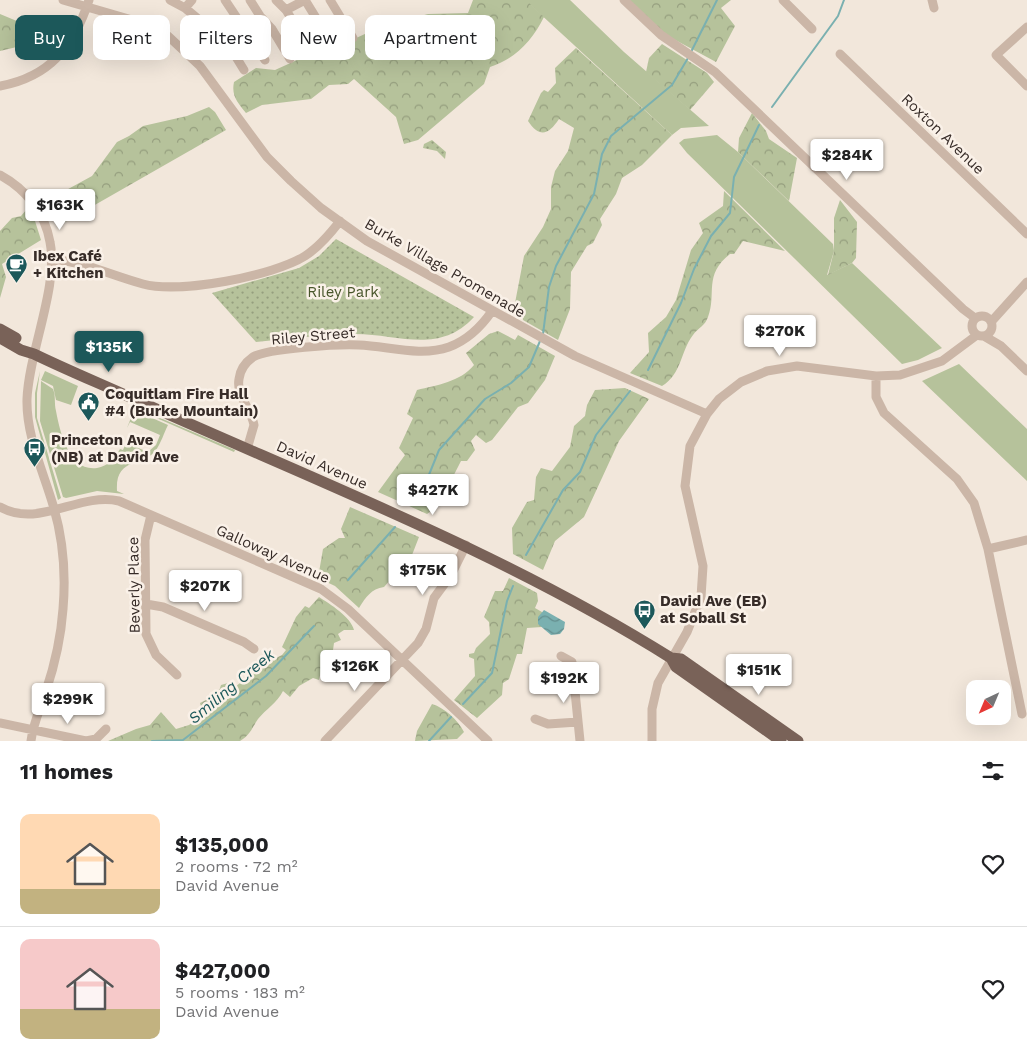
<!DOCTYPE html>
<html lang="en">
<head>
<meta charset="utf-8">
<style>
	:root { --surface:#fff; --page:#f2f2f2; --text:#202124; --muted:#757577; --line:#e0e0e0; --accent:#1c585a }
	body { margin:0; font-family:"Work Sans",sans-serif; background:var(--page); color:var(--text); height:100vh; display:flex; flex-direction:column; font-size:19px; white-space:nowrap }
	* { box-sizing:border-box; margin:0 }
	p { font-size:16px; color:var(--muted) }
	.icon { flex:none; width:28px; height:28px; fill:none; stroke:currentColor; stroke-width:2; stroke-linecap:round; stroke-linejoin:round }
	.map { position:relative; height:741px; overflow:hidden }
	.panel { display:flex; flex-direction:column; background:var(--surface); flex:1 }
	.panel>* { flex:none }
	.guide { position:absolute; left:15px; top:15px; width:500px; height:45px; display:flex; gap:10px }
	.needle { width:32px; rotate:224deg }
	.fabs { position:absolute; left:966px; top:680px; display:grid; gap:10px }
	.fabs a { display:grid; place-items:center; width:45px; height:45px; border-radius:10px; background:var(--surface); box-shadow:0 5px 20px #0002; font-size:25px }
	.price { position:absolute; translate:-50% -42px; padding:0 11px; border-radius:5px; background:#fff; color:#222; font-size:16px; line-height:32px; filter:drop-shadow(0 1px 2px #0008) }
	.price::after { content:''; position:absolute; left:50%; top:30px; width:15px; height:11px; margin-left:-8px; background:inherit; clip-path:polygon(0 0,100% 0,50% 100%) }
	.price.current { background:var(--accent); color:#fff }
	ul { padding:0; list-style:none }
	li { display:flex; align-items:center; gap:15px; height:125px; padding:0 20px }
	li+li { border-top:1px solid var(--line) }
	li span { display:grid; place-items:center; flex:none; width:140px; height:100px; border-radius:10px; color:#555 }
	li>.icon { margin-inline-start:auto }
	span .icon { width:60px; height:60px; fill:#fffc; stroke-width:1 }
	li b { font-size:21px }
	h2 { display:flex; justify-content:space-between; align-items:center; height:60px; padding:0 20px; font-size:21px }
	.chip { padding:0 18px; border-radius:10px; background:var(--surface); box-shadow:0 5px 20px #0002; font-size:18px; line-height:45px }
	.chip.current { background:var(--accent); color:#fff }
	.map>svg:first-child { display:block }
</style>
</head>
<body>
<div class="map">
<svg width="1027" height="741" viewBox="0 0 1027 741">
	<defs>
		<pattern id="forest-crowns" width="20" height="18" patternUnits="userSpaceOnUse" patternTransform="scale(1.25)"><rect width="20" height="18" fill="#b6c29b"/><path d="M2 6a3 3 0 1 1 6 0M12 15a3 3 0 1 1 6 0" fill="none" stroke="#959e7e"/></pattern>
		<pattern id="park-dots" width="8" height="8" patternUnits="userSpaceOnUse" patternTransform="scale(1.25)"><rect width="8" height="8" fill="#b6c29b"/><path d="M2 2h.1M6 6h.1" fill="none" stroke="#959e7e" stroke-width="1.8" stroke-linecap="round"/></pattern>
		<pattern id="water-waves" width="16" height="10" patternUnits="userSpaceOnUse" patternTransform="scale(1.25)"><rect width="16" height="10" fill="#7ab0b0"/><path d="M0 5q4-4 8 0t8 0" fill="none" stroke="#658f8f"/></pattern>
	</defs>
	<rect width="100%" height="100%" fill="#f2e7db"/>
	<path fill="#b6c29b" d="M 525,0 L 570,0 L 624,52 L 709,126 L 681,128 L 672,135 Z
		M 717,135 L 738,152 L 833,244 L 834,251 L 827,275 L 852,263 L 942,348 L 918,360 L 902,364 L 687,153 L 679,143 L 684,139 Z
		M 959,364 L 1027,429 L 1027,481 L 922,381 Z
		M 40,371 L 37,393 L 37,418 L 61,498 L 58,500 L 35,417 L 35,393 Z
		M 45,371 L 78,386 L 71,405 L 56,400 L 53,386 L 41,380 Z
		M 41,381 L 53,389 C 56,396 54,403 56,411 C 60,432 69,472 97,468 C 108,466 115,459 120,449 L 123,450 L 126,443 L 148,452 L 156,445 L 160,435 L 130,422 L 127,428 L 134,410 L 168,425 C 164,433 161,443 156,450 C 143,468 115,456 117,491 L 124,494 L 97,491 L 66,498 L 63,497 L 40,421 Z
		M 137,408 L 235,450 L 234,452 L 136,409 Z"/>
	<path fill="url(#forest-crowns)" d="M 473,0 L 526,0 L 544,17 C 532,41 515,59 490,67 L 484,84 L 418,140 L 404,144 L 396,117 L 354,79 L 348,84 L 329,85 L 311,99 L 262,105 L 246,113 C 238,103 231,96 234,82 L 256,68 L 275,70 L 341,40 L 354,39 L 380,27 L 428,14 L 468,13 Z
		M 628,0 L 731,0 L 721,8 L 735,26 L 716,62 L 666,35 Z
		M 0,14 L 24,24 L 33,31 L 33,35 L 25,45 L 0,51 Z
		M 662,44 L 707,73 L 714,82 L 690,110 L 646,72 L 649,58 Z
		M 576,48 L 672,135 L 642,165 L 622,178 L 616,194 L 600,219 L 602,225 L 593,243 L 587,246 L 571,272 L 570,309 L 558,340 L 523,320 L 521,309 L 515,303 L 524,256 L 543,227 L 551,209 L 551,187 L 555,171 L 568,151 L 574,128 L 559,119 C 549,134 540,139 528,121 L 541,93 L 544,90 L 548,92 L 556,83 L 555,68 Z
		M 209,107 L 215,112 L 226,130 L 58,226 L 48,200 L 92,176 L 117,142 L 129,136 L 143,126 L 187,116 Z
		M 752,113 L 766,131 L 769,139 L 797,158 L 789,201 L 738,152 L 739,138 Z
		M 724,191 L 785,251 L 743,241 L 734,254 L 730,254 C 703,275 717,294 708,317 C 705,326 698,328 693,335 C 680,352 682,374 662,386 L 630,373 L 649,352 L 648,333 L 666,317 L 676,300 L 691,250 L 703,233 L 699,223 L 723,206 Z
		M 840,200 L 857,222 L 856,258 L 852,263 L 828,275 L 834,251 L 834,218 Z
		M 27,209 L 35,221 L 41,240 L 2,264 L 6,277 L 0,298 L 0,231 L 12,218 L 21,216 Z
		M 498,331 L 515,340 L 518,335 L 555,356 L 545,380 L 528,403 L 518,407 L 492,440 L 486,443 L 476,435 L 471,441 L 475,450 L 467,461 L 461,461 L 438,506 L 427,514 L 378,492 L 405,455 L 399,448 L 413,418 L 407,414 L 417,390 C 437,385 460,382 474,365 L 466,353 L 489,334 Z
		M 625,388 L 649,399 L 619,441 L 584,517 L 555,541 L 543,570 L 513,554 L 512,528 L 527,502 L 534,500 L 536,477 L 541,468 L 552,471 L 570,447 L 574,426 L 585,416 L 587,405 L 595,390 Z
		M 350,507 L 419,537 L 412,555 L 384,587 C 371,589 366,597 359,608 L 335,586 L 318,578 L 323,549 L 339,538 L 345,538 L 341,529 Z
		M 509,578 L 537,593 L 538,601 L 535,608 L 542,612 L 542,627 L 527,628 L 522,654 L 517,654 L 509,679 L 503,683 L 502,695 L 477,718 L 454,700 L 475,676 L 474,659 L 469,657 L 469,654 L 474,653 L 476,648 L 490,634 L 489,622 L 484,617 L 495,591 L 503,591 Z
		M 319,597 C 330,604 351,617 354,630 L 344,630 L 338,634 L 341,640 L 334,643 L 333,650 L 323,662 L 319,680 L 313,678 L 299,686 L 290,697 L 283,691 C 277,703 266,709 258,719 C 252,728 250,735 240,741 L 108,741 L 136,729 L 150,725 L 161,712 L 176,729 L 189,725 L 203,714 L 200,703 L 218,694 L 221,685 L 228,683 L 232,688 L 235,687 L 264,664 L 282,655 L 286,650 L 282,647 L 296,617 L 305,606 L 309,608 Z
		M 432,704 C 445,708 458,720 464,732 L 457,739 L 415,741 L 417,731 Z"/>
	<path fill="url(#park-dots)" d="M 432,140 L 446,152 L 445,159 L 437,151 L 423,148 L 424,144 Z
		M 336,239 L 474,317 C 439,355 399,334 355,334 C 322,334 288,339 256,342 L 212,293 L 299,268 L 319,256 Z"/>
	<path fill="url(#water-waves)" d="M 544,610 L 565,622 L 564,629 L 560,634 L 551,635 L 538,624 L 538,617 Z"/>
	<g fill="none" stroke-linecap="round" stroke-linejoin="round">
		<path stroke="#7ab0b0" stroke-width="2" d="M 691,52 L 717,0
			M 772,107 L 838,16 L 844,0
			M 543,334 L 549,287 L 556,266 L 594,194 L 602,154 L 611,136 L 672,85 L 688,58
			M 648,370 L 681,303 L 694,269 L 711,236 L 730,213 L 734,177 L 759,125
			M 414,501 L 424,487 L 439,450 L 485,399 L 511,383 L 529,367 L 540,341
			M 526,555 L 563,490 L 580,472 L 596,435 L 630,391
			M 348,580 L 395,527
			M 463,704 L 492,673 L 507,601 L 513,586
			M 152,741 L 183,740 L 266,676 L 314,626
			M 429,741 L 451,717"/>
		<path stroke="#cbb6a7" stroke-width="9" d="M 63,0 L 139,22 L 168,36 L 200,66 L 267,157 L 291,181 L 321,208 L 367,241 L 575,356 L 707,414
			M 170,0 L 185,8 L 192,0
			M 225,0 L 265,60
			M 250,0 L 260,16 L 272,29 L 290,59
			M 276,0 L 286,10 L 305,0 L 329,39
			M 330,0 L 353,38
			M 624,0 L 661,35 L 715,72 L 963,309 L 975,318
			M 783,0 L 812,29
			M 932,0 L 934,8
			M 185,8 L 228,44 L 244,70
			M 286,10 L 308,46
			M 1027,27 L 996,55 L 1027,86
			M 840,54 L 1027,234
			M 0,86 C 50,77 74,46 89,0
			M 0,175 C 26,189 45,213 50,242 C 59,286 29,351 27,399 C 26,435 43,471 53,505 C 63,538 66,574 63,609 C 61,637 55,664 46,691 C 41,707 33,723 31,741
			M 52,259 C 88,263 110,275 143,284 C 180,294 273,276 305,256 C 319,247 330,234 340,221
			M972 326a10 10 0 1 1 20 0a10 10 0 1 1-20 0Z
			M 991,322 L 1027,282
			M 984,336 L 1001,346 L 1027,371
			M 876,376 L 876,397 L 884,413 L 957,479 L 974,503 L 988,549 L 1022,714
			M 247,449 L 254,425 C 251,408 236,396 239,379 C 240,370 246,362 253,357 C 269,348 339,344 359,345 C 388,346 420,357 449,347 C 468,340 481,327 492,311
			M 0,507 C 39,529 78,492 119,501 L 321,589 L 348,609 L 488,741
			M 151,515 L 145,540 L 146,634 L 156,655 L 177,675
			M 988,549 L 1027,540
			M 146,604 L 163,607 L 244,642 L 254,649
			M 561,656 L 572,662 L 580,741
			M 535,719 L 548,724 L 578,722
			M 0,723 L 86,741 L 96,739 L 106,729
			M 325,741 L 418,643 L 426,629 L 434,598 L 451,575 L 466,545
			M 652,741 L 652,709 L 658,683 L 687,632 L 701,597 L 703,566 L 685,486 L 690,446 L 707,414 L 719,399 L 741,382 L 767,371 L 797,366 L 876,376 L 900,375 L 942,361 L 977,335"/>
		<path stroke="#796258" stroke-width="11" d="M 0,329 L 16,338
			M 0,338 L 21,350 L 34,354 C 67,370 101,384 134,399 C 316,481 502,552 671,658 L 681,659 L 798,741
			M 671,658 L 676,667 L 781,741"/>
	</g>
	<defs>
		<symbol id="cafe-pin" viewBox="-11 -11 22 30"><path d="M0 17L-7.5 6A9.5 9.5 0 1 1 7.5 6Z" fill="#1c585a" stroke="#faf1e8"/><path d="M-5.5-4.5H6V0H3Q3 3.5 0 3.5H-2.5Q-5.5 3.5-5.5 0ZM3-3.2v2h1.7v-2ZM-6 4.5H4V6H-6Z" fill="#fff"/></symbol>
		<symbol id="civic-pin" viewBox="-11 -11 22 30"><path d="M0 17L-7.5 6A9.5 9.5 0 1 1 7.5 6Z" fill="#1c585a" stroke="#faf1e8"/><path d="M-.6-6.5H3V-4.5H.6V-3L4-1V1h2V6H-6V1h2V-1L-.6-3ZM-1.2 2.5V6h2.4V2.5Z" fill="#fff"/></symbol>
		<symbol id="bus-pin" viewBox="-11 -11 22 30"><path d="M0 17L-7.5 6A9.5 9.5 0 1 1 7.5 6Z" fill="#1c585a" stroke="#faf1e8"/><path d="M-5-6H5V4H4V6H2V4H-2V6H-4V4H-5ZM-3.5-4V0h7V-4ZM-3.5 1.2v1.5H-2V1.2ZM2 1.2v1.5H3.5V1.2Z" fill="#fff"/></symbol>
	</defs>
	<g fill-rule="evenodd">
		<use href="#cafe-pin" x="4" y="252" width="25" height="34"/>
		<use href="#civic-pin" x="76" y="390" width="25" height="34"/>
		<use href="#bus-pin" x="22" y="436" width="25" height="34"/>
		<use href="#bus-pin" x="632" y="598" width="25" height="34"/>
	</g>
	<g text-anchor="middle" stroke-width="5" stroke-linejoin="round" paint-order="stroke">
		<g font-size="15" fill="#372c28" stroke="#faf1e8">
			<text transform="translate(943 134) rotate(44)" y="5">Roxton Avenue</text>
			<text transform="translate(445 268) rotate(30)" y="5">Burke Village Promenade</text>
			<text transform="translate(313 336) rotate(-5)" y="5">Riley Street</text>
			<text transform="translate(322 465) rotate(24)" y="5">David Avenue</text>
			<text transform="translate(273 554) rotate(24)" y="5">Galloway Avenue</text>
			<text transform="translate(134 585) rotate(-91)" y="5">Beverly Place</text>
		</g>
		<g font-size="15" font-weight="bold" fill="#372c28" stroke="#faf1e8" text-anchor="start">
			<text x="33" y="261">Ibex Café<tspan x="33" dy="17">+ Kitchen</tspan></text>
			<text x="105" y="399">Coquitlam Fire Hall<tspan x="105" dy="17">#4 (Burke Mountain)</tspan></text>
			<text x="51" y="445">Princeton Ave<tspan x="51" dy="17">(NB) at David Ave</tspan></text>
			<text x="660" y="606">David Ave (EB)<tspan x="660" dy="17">at Soball St</tspan></text>
		</g>
		<g font-size="15" fill="#48562b" stroke="#faf1e8">
			<text x="343" y="297">Riley Park</text>
		</g>
		<g font-size="16" font-style="italic" fill="#1c585a" stroke="#faf1e8">
			<text transform="translate(231 686) rotate(-40)" y="6">Smiling Creek</text>
		</g>
	</g>
</svg>
<div class="fabs">
<a><svg class="needle" viewBox="-14 -14 28 28"><path d="M0-13l5 13h-10z" fill="#e53935"/><path d="M0 13l5-13h-10z" fill="#757577"/></svg></a>
</div>
<b class="price" style="left:847px;top:181px">$284K</b>
<b class="price" style="left:60px;top:231px">$163K</b>
<b class="price" style="left:780px;top:357px">$270K</b>
<b class="price current" style="left:109px;top:373px">$135K</b>
<b class="price" style="left:433px;top:516px">$427K</b>
<b class="price" style="left:423px;top:596px">$175K</b>
<b class="price" style="left:205px;top:612px">$207K</b>
<b class="price" style="left:355px;top:692px">$126K</b>
<b class="price" style="left:759px;top:696px">$151K</b>
<b class="price" style="left:564px;top:704px">$192K</b>
<b class="price" style="left:68px;top:725px">$299K</b>
<div class="guide">
<a class="chip current">Buy</a>
<a class="chip">Rent</a>
<a class="chip">Filters</a>
<a class="chip">New</a>
<a class="chip">Apartment</a>
</div>
</div>
<section class="panel">
<h2>11 homes<svg class="icon" aria-label="filters" viewBox="0 0 24 24"><path d="M4 7h16M4 17h16"/><circle cx="9" cy="7" r="2"/><circle cx="15" cy="17" r="2"/></svg></h2>
<ul>
<li><span style="background:linear-gradient(#ffd9b3 75%,#c2b280 0)"><svg class="icon" aria-label="home" viewBox="0 0 24 24"><path d="M3 11l9-7 9 7M6 9v11h12V9"/></svg></span><div><b>$135,000</b><p>2 rooms · 72 m²</p><p>David Avenue</p></div><svg class="icon" aria-label="heart" viewBox="0 0 24 24"><path d="M12 20l-8-8c-3-5 5-10 8-4 3-6 11-1 8 4z"/></svg></li>
<li><span style="background:linear-gradient(#f6c9c9 70%,#c2b280 0)"><svg class="icon" aria-label="home" viewBox="0 0 24 24"><path d="M3 11l9-7 9 7M6 9v11h12V9"/></svg></span><div><b>$427,000</b><p>5 rooms · 183 m²</p><p>David Avenue</p></div><svg class="icon" aria-label="heart" viewBox="0 0 24 24"><path d="M12 20l-8-8c-3-5 5-10 8-4 3-6 11-1 8 4z"/></svg></li>
</ul>
</section>
</body>
</html>
